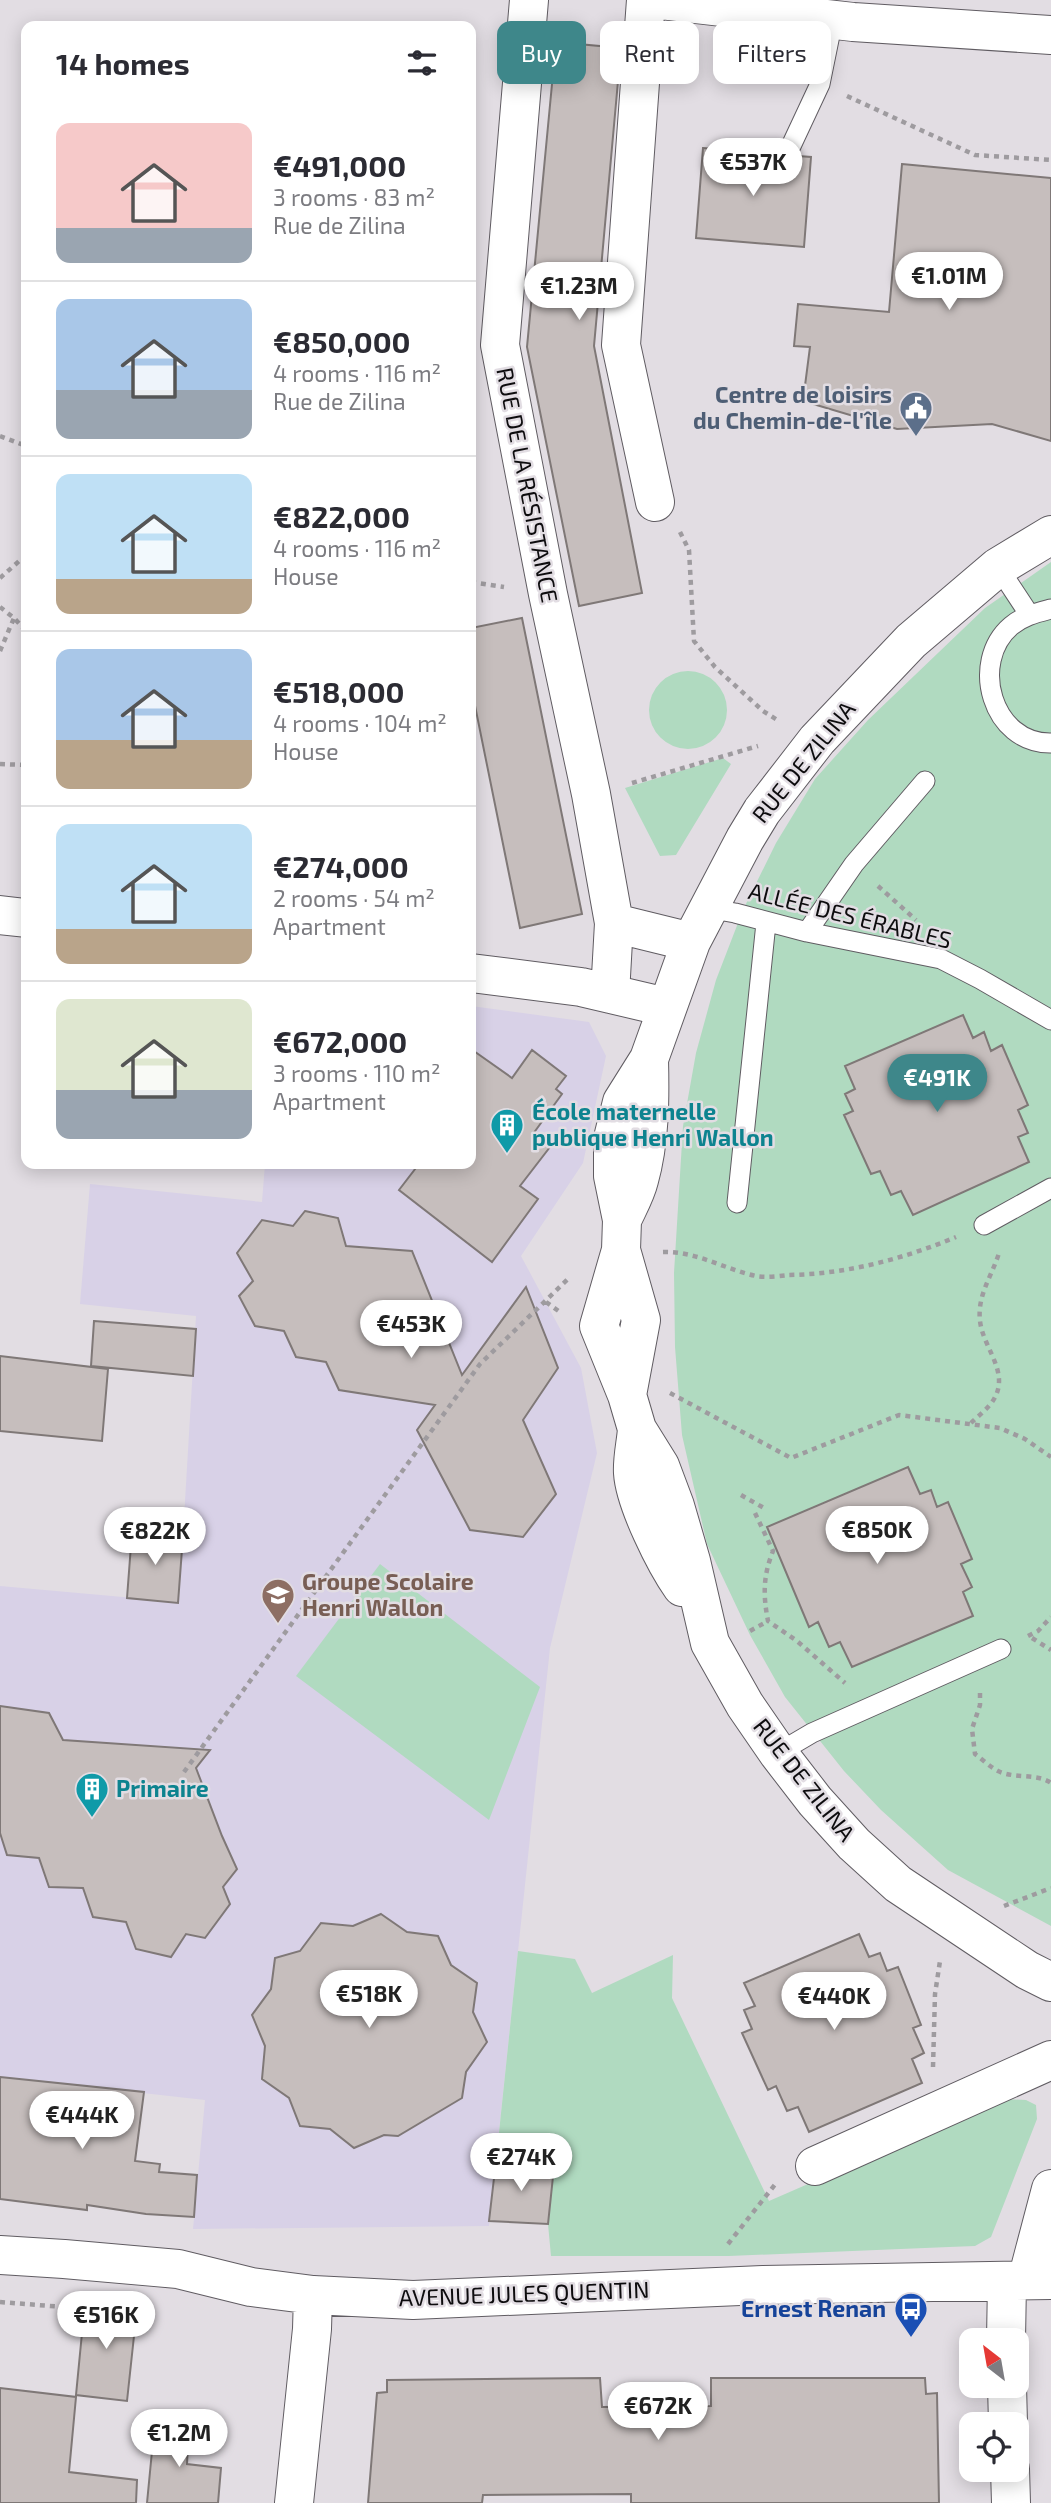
<!DOCTYPE html>
<html lang="en">
<head>
<meta charset="utf-8">
<style>
	:root { --surface:#fff; --page:#f7f7f7; --text:#2b2b33; --muted:#7c7c81; --line:#e1e1e2; --accent:#3e878a }
	body { margin:0; font-family:"Exo 2",sans-serif; background:var(--page); color:var(--text); height:100vh; display:flex; flex-direction:column; font-size:26px; white-space:nowrap }
	* { box-sizing:border-box; margin:0 }
	p { font-size:23px; color:var(--muted) }
	.icon { flex:none; width:38px; height:38px; fill:none; stroke:currentColor; stroke-width:2; stroke-linecap:round; stroke-linejoin:round }
	.map { position:relative; flex:1; overflow:hidden }
	.panel { position:absolute; left:21px; top:21px; width:455px; height:1148px; display:flex; flex-direction:column; background:var(--surface); border-radius:14px; box-shadow:0 4px 18px #0003 }
	.panel>* { flex:none }
	.guide { position:absolute; left:497px; top:21px; width:448px; height:63px; display:flex; gap:14px }
	.needle { width:46px; rotate:329deg }
	.fabs { position:absolute; left:959px; top:2328px; display:grid; gap:14px }
	.fabs a { display:grid; place-items:center; width:70px; height:70px; border-radius:14px; background:var(--surface); box-shadow:0 4px 18px #0003; font-size:35px }
	.price { position:absolute; translate:-50% -60px; padding:0 16px; border-radius:24px; background:#fff; color:#222; font-size:23px; line-height:46px; filter:drop-shadow(0 2px 4px #0008) }
	.price::after { content:''; position:absolute; left:50%; top:42px; width:21px; height:16px; margin-left:-10px; background:inherit; clip-path:polygon(0 0,100% 0,50% 100%) }
	.price.current { background:var(--accent); color:#fff }
	ul { padding:0; list-style:none }
	li { display:flex; align-items:center; gap:21px; height:175px; padding:0 35px }
	li+li { border-top:2px solid var(--line) }
	li span { display:grid; place-items:center; flex:none; width:196px; height:140px; border-radius:14px; color:#555 }
	li>.icon { margin-inline-start:auto }
	span .icon { width:84px; height:84px; fill:#fffc; stroke-width:1 }
	li b { font-size:30px }
	h2 { display:flex; justify-content:space-between; align-items:center; height:84px; padding:0 35px; font-size:30px }
	.tag { padding:0 24px; border-radius:14px; background:var(--surface); box-shadow:0 4px 18px #0003; font-size:24px; line-height:63px }
	.tag.current { background:var(--accent); color:#fff }
	.map>svg:first-child { display:block }
</style>
</head>
<body>
<div class="map">
<svg width="1051" height="2503" viewBox="0 0 1051 2503">
	<rect width="100%" height="100%" fill="#e2dde3"/>
	<path fill="#d8d1e7" d="M 471,1006 L 589,1022 L 606,1056 L 583,1163 L 521,1256 L 581,1368 L 597,1453 L 550,1648 L 489,2226 L 193,2229 L 205,2100 L 0,2077 L 0,1586 L 179,1602 L 196,1316 L 80,1304 L 90,1184 L 262,1202 L 265,1164 L 471,1164 Z"/>
	<path fill="#b0dac0" d="M 1051,562 L 1051,1926 L 948,1870 L 881,1810 L 844,1771 L 785,1697 L 750,1635 L 707,1544 L 682,1435 L 675,1347 L 674,1273 L 683,1126 L 696,1053 L 716,980 L 743,910 L 776,843 L 815,779 L 868,720 L 985,608 Z
		M649 710a39 39 0 1 1 78 0a39 39 0 1 1-78 0Z
		M 723,758 L 731,764 L 676,855 L 660,856 L 625,788 Z
		M 380,1564 L 540,1687 L 489,1820 L 296,1676 Z
		M 518,1951 L 575,1959 L 592,1993 L 673,1955 L 672,1998 L 769,2201 L 1003,2099 L 1026,2100 L 1036,2105 L 1037,2119 L 991,2237 L 975,2246 L 949,2247 L 729,2256 L 551,2256 L 548,2224 L 554,2167 L 496,2161 Z"/>
	<path fill="#c6bebd" stroke="#7f7877" stroke-width="2" d="M 556,42 L 621,48 L 594,346 L 642,593 L 579,606 L 527,347 Z
		M 703,148 L 783,155 L 791,158 L 798,156 L 811,157 L 804,247 L 696,238 Z
		M 902,164 L 1051,178 L 1051,441 L 992,424 L 897,429 L 803,401 L 810,347 L 794,346 L 798,304 L 889,312 Z
		M 522,618 L 582,914 L 520,928 L 471,686 L 471,628 Z
		M 963,1015 L 973,1038 L 984,1032 L 991,1051 L 1002,1045 L 1028,1105 L 1018,1110 L 1028,1133 L 1018,1137 L 1029,1162 L 913,1215 L 901,1191 L 891,1195 L 880,1171 L 871,1174 L 844,1115 L 853,1111 L 845,1094 L 855,1089 L 845,1066 Z
		M 471,1049 L 512,1078 L 532,1050 L 566,1076 L 556,1089 L 562,1094 L 533,1134 L 550,1147 L 520,1186 L 538,1199 L 492,1262 L 399,1190 L 419,1164 L 471,1164 Z
		M 305,1211 L 338,1218 L 346,1246 L 412,1251 L 462,1375 L 526,1287 L 558,1368 L 523,1420 L 556,1494 L 523,1537 L 470,1530 L 417,1430 L 435,1405 L 339,1390 L 326,1362 L 296,1357 L 284,1331 L 255,1326 L 239,1296 L 253,1281 L 237,1253 L 262,1220 L 293,1226 Z
		M 94,1321 L 196,1329 L 193,1376 L 91,1366 Z
		M 0,1356 L 108,1369 L 102,1441 L 0,1431 Z
		M 908,1467 L 920,1494 L 931,1490 L 937,1507 L 948,1502 L 972,1559 L 961,1564 L 972,1587 L 963,1592 L 973,1616 L 852,1667 L 840,1642 L 829,1647 L 818,1622 L 809,1627 L 767,1527 Z
		M 132,1532 L 183,1536 L 178,1603 L 127,1598 Z
		M 0,1706 L 49,1713 L 63,1740 L 210,1750 L 196,1768 L 222,1836 L 237,1869 L 223,1887 L 230,1904 L 205,1938 L 186,1934 L 171,1957 L 136,1949 L 126,1922 L 93,1917 L 83,1888 L 49,1887 L 39,1858 L 7,1855 L 0,1833 Z
		M 381,1914 L 407,1932 L 438,1936 L 451,1965 L 477,1983 L 473,2012 L 487,2042 L 466,2072 L 462,2098 L 398,2136 L 384,2135 L 354,2148 L 330,2129 L 300,2126 L 289,2098 L 262,2079 L 265,2046 L 252,2015 L 271,1989 L 275,1958 L 300,1951 L 321,1923 L 353,1926 Z
		M 859,1934 L 869,1957 L 880,1953 L 887,1971 L 898,1967 L 921,2025 L 913,2028 L 924,2053 L 912,2059 L 922,2083 L 809,2132 L 798,2107 L 787,2111 L 776,2086 L 768,2090 L 742,2033 L 752,2029 L 744,2010 L 755,2006 L 744,1983 Z
		M 0,2077 L 144,2092 L 135,2161 L 160,2164 L 159,2172 L 197,2175 L 194,2217 L 146,2214 L 87,2205 L 87,2210 L 0,2199 Z
		M 496,2161 L 554,2167 L 548,2224 L 489,2221 Z
		M 85,2302 L 137,2308 L 127,2401 L 76,2395 Z
		M 600,2378 L 602,2407 L 711,2406 L 711,2378 L 925,2378 L 926,2394 L 937,2393 L 939,2503 L 631,2503 L 631,2494 L 483,2495 L 482,2503 L 368,2503 L 377,2393 L 387,2392 L 387,2380 Z
		M 0,2388 L 76,2397 L 69,2472 L 137,2480 L 136,2503 L 0,2503 Z
		M 155,2420 L 189,2424 L 187,2464 L 221,2468 L 218,2503 L 147,2503 Z"/>
	<g fill="none" stroke-linecap="round" stroke-linejoin="round">
		<defs>
			<path id="lane" d="M 791,146 L 820,84 L 833,20
				M 998,567 L 1029,614
				M 1051,609 C 1036,613 1023,616 1011,626 C 969,662 992,744 1051,743
				M 707,908 L 735,913 L 807,932 L 941,959 L 980,979 L 1051,1020
				M 807,932 L 854,864 L 925,781
				M 737,1203 L 766,923
				M 984,1225 L 1051,1188
				M 778,1753 L 812,1733 L 1001,1649"/>
			<path id="street" d="M 529,0 L 500,345 L 548,594 L 591,794 L 614,923 L 610,994
				M 646,0 L 621,345 L 655,502
				M 661,0 L 853,22 L 1051,35
				M 1051,535 L 998,567 L 911,641 L 817,740 L 762,811 L 745,839 L 691,942 L 649,1059 L 622,1102 L 613,1138 L 613,1176 L 622,1220 L 621,1250 L 599,1326 L 627,1395 L 637,1429 L 660,1466 L 675,1506 L 691,1561 L 710,1643 L 745,1705 L 778,1753 L 815,1801 L 854,1844 L 898,1884 L 1027,1970 L 1051,1982
				M 0,915 L 26,918
				M 614,923 L 691,942
				M 471,973 L 581,987 L 666,1007
				M 622,1220 C 628,1207 636,1193 639,1180 C 650,1141 650,1099 649,1059
				M 621,1250 L 641,1320 L 627,1395
				M 637,1429 C 636,1443 632,1459 633,1473 C 635,1503 665,1563 682,1587
				M 815,2166 L 1051,2060
				M 0,2255 L 64,2259 L 178,2269 L 251,2287 L 313,2295 L 413,2300 L 763,2285 L 1051,2280
				M 1027,2280 L 1051,2189
				M 1006,2340 L 1007,2282
				M 1007,2385 L 1008,2424
				M 1010,2469 L 1011,2503
				M 294,2503 L 312,2329 L 313,2295"/>
		</defs>
		<use href="#lane" stroke="#605c62" stroke-width="21"/>
		<use href="#street" stroke="#605c62" stroke-width="40"/>
		<path stroke="#9e9b9f" stroke-width="4.5" stroke-dasharray="5 5" stroke-linecap="butt" d="M 847,96 L 975,155 L 1051,160
			M 0,436 L 26,446
			M 680,532 L 689,550 L 694,641 L 715,667 L 763,711 L 779,721
			M 0,578 L 26,555
			M 471,582 L 504,587
			M 0,607 L 14,618 L 26,631
			M 0,651 L 14,618
			M 0,764 L 26,765
			M 632,783 L 758,746
			M 878,886 L 916,920
			M 663,1252 C 696,1251 724,1269 756,1276 C 766,1278 779,1276 789,1275 C 847,1274 903,1259 956,1237
			M 546,1302 L 560,1312
			M 670,1393 L 791,1458 L 899,1415 L 1000,1428 L 1025,1439 L 1051,1457
			M 971,1423 C 978,1416 989,1408 994,1399 C 1010,1372 983,1348 980,1321 C 977,1295 992,1276 999,1253
			M 741,1495 L 764,1508
			M 755,1513 L 773,1551 C 763,1576 763,1595 768,1621 L 797,1641 L 845,1683
			M 750,1631 L 768,1621
			M 1028,1636 L 1038,1631 L 1051,1617
			M 1032,1638 L 1051,1650
			M 980,1693 L 980,1705 L 972,1729 L 975,1754 C 982,1759 990,1767 998,1771 C 1014,1779 1037,1773 1051,1783
			M 184,1772 L 480,1364 L 568,1279
			M 1004,1906 L 1051,1888
			M 933,2067 L 935,1994 L 940,1961
			M 728,2244 L 777,2182
			M 0,2302 L 76,2308"/>
		<use href="#lane" stroke="#fff" stroke-width="19"/>
		<use href="#street" stroke="#fff" stroke-width="38"/>
	</g>
	<defs>
		<symbol id="civic-pin" viewBox="-11 -11 22 30"><path d="M0 17L-7.5 6A9.5 9.5 0 1 1 7.5 6Z" fill="#5c6f8a" stroke="#e2dde3"/><path d="M-.6-6.5H3V-4.5H.6V-3L4-1V1h2V6H-6V1h2V-1L-.6-3ZM-1.2 2.5V6h2.4V2.5Z" fill="#fff"/></symbol>
		<symbol id="building-pin" viewBox="-11 -11 22 30"><path d="M0 17L-7.5 6A9.5 9.5 0 1 1 7.5 6Z" fill="#0f9aa8" stroke="#e2dde3"/><path d="M-4-6H4V6H1V3H-1V6H-4ZM-2.5-4.3h1.7v1.8h-1.7ZM.8-4.3h1.7v1.8H.8ZM-2.5-1h1.7V.8h-1.7ZM.8-1h1.7V.8H.8Z" fill="#fff"/></symbol>
		<symbol id="school-pin" viewBox="-11 -11 22 30"><path d="M0 17L-7.5 6A9.5 9.5 0 1 1 7.5 6Z" fill="#8d6e63" stroke="#e2dde3"/><path d="M0-5L7-2L0 1L-7-2ZM-4 1L0 2.5L4 1V4Q0 6-4 4Z" fill="#fff"/></symbol>
		<symbol id="bus-pin" viewBox="-11 -11 22 30"><path d="M0 17L-7.5 6A9.5 9.5 0 1 1 7.5 6Z" fill="#1a4fb4" stroke="#e2dde3"/><path d="M-5-6H5V4H4V6H2V4H-2V6H-4V4H-5ZM-3.5-4V0h7V-4ZM-3.5 1.2v1.5H-2V1.2ZM2 1.2v1.5H3.5V1.2Z" fill="#fff"/></symbol>
	</defs>
	<g fill-rule="evenodd">
		<use href="#civic-pin" x="897" y="389" width="38" height="52"/>
		<use href="#building-pin" x="488" y="1106" width="38" height="52"/>
		<use href="#school-pin" x="259" y="1576" width="38" height="52"/>
		<use href="#building-pin" x="73" y="1770" width="38" height="52"/>
		<use href="#bus-pin" x="892" y="2290" width="38" height="52"/>
	</g>
	<g text-anchor="middle" stroke-width="5" stroke-linejoin="round" paint-order="stroke">
		<g font-size="23" font-weight="bold" fill="#4e5e75" stroke="#e2dde3" text-anchor="end">
			<text x="892" y="403">Centre de loisirs<tspan x="892" dy="26">du Chemin-de-l'île</tspan></text>
		</g>
		<g font-size="23" fill="#0d0c0e" stroke="#e2dde3">
			<text transform="translate(527 485) rotate(79)" y="8">RUE DE LA RÉSISTANCE</text>
			<text transform="translate(804 762) rotate(-51)" y="8">RUE DE ZILINA</text>
			<text transform="translate(850 916) rotate(14)" y="8">ALLÉE DES ÉRABLES</text>
			<text transform="translate(804 1780) rotate(52)" y="8">RUE DE ZILINA</text>
			<text transform="translate(524 2294) rotate(-2)" y="8">AVENUE JULES QUENTIN</text>
		</g>
		<g font-size="23" font-weight="bold" fill="#0d838f" stroke="#e2dde3" text-anchor="start">
			<text x="532" y="1120">École maternelle<tspan x="532" dy="26">publique Henri Wallon</tspan></text>
			<text x="116" y="1797">Primaire</text>
		</g>
		<g font-size="23" font-weight="bold" fill="#785e54" stroke="#e2dde3" text-anchor="start">
			<text x="302" y="1590">Groupe Scolaire<tspan x="302" dy="26">Henri Wallon</tspan></text>
		</g>
		<g font-size="23" font-weight="bold" fill="#164399" stroke="#e2dde3" text-anchor="end">
			<text x="886" y="2317">Ernest Renan</text>
		</g>
	</g>
</svg>
<div class="fabs">
<a><svg class="needle" viewBox="-14 -14 28 28"><path d="M0-13l5 13h-10z" fill="#e53935"/><path d="M0 13l5-13h-10z" fill="#7c7c81"/></svg></a>
<a><svg class="icon" aria-label="locate" viewBox="0 0 24 24"><circle cx="12" cy="12" r="6"/><path d="M12 2v4M12 18v4M2 12h4M18 12h4"/></svg></a>
</div>
<b class="price" style="left:753px;top:198px">€537K</b>
<b class="price" style="left:949px;top:312px">€1.01M</b>
<b class="price" style="left:579px;top:322px">€1.23M</b>
<b class="price current" style="left:937px;top:1114px">€491K</b>
<b class="price" style="left:411px;top:1360px">€453K</b>
<b class="price" style="left:877px;top:1566px">€850K</b>
<b class="price" style="left:155px;top:1567px">€822K</b>
<b class="price" style="left:369px;top:2030px">€518K</b>
<b class="price" style="left:834px;top:2032px">€440K</b>
<b class="price" style="left:82px;top:2151px">€444K</b>
<b class="price" style="left:521px;top:2193px">€274K</b>
<b class="price" style="left:106px;top:2351px">€516K</b>
<b class="price" style="left:658px;top:2442px">€672K</b>
<b class="price" style="left:179px;top:2469px">€1.2M</b>
<div class="guide">
<a class="tag current">Buy</a>
<a class="tag">Rent</a>
<a class="tag">Filters</a>
</div>
<section class="panel">
<h2>14 homes<svg class="icon" aria-label="filters" viewBox="0 0 24 24"><path d="M4 7h16M4 17h16"/><circle cx="9" cy="7" r="2"/><circle cx="15" cy="17" r="2"/></svg></h2>
<ul>
<li><span style="background:linear-gradient(#f6c9c9 75%,#9aa5b1 0)"><svg class="icon" aria-label="home" viewBox="0 0 24 24"><path d="M3 11l9-7 9 7M6 9v11h12V9"/></svg></span><div><b>€491,000</b><p>3 rooms · 83 m²</p><p>Rue de Zilina</p></div></li>
<li><span style="background:linear-gradient(#a9c7e8 65%,#9aa5b1 0)"><svg class="icon" aria-label="home" viewBox="0 0 24 24"><path d="M3 11l9-7 9 7M6 9v11h12V9"/></svg></span><div><b>€850,000</b><p>4 rooms · 116 m²</p><p>Rue de Zilina</p></div></li>
<li><span style="background:linear-gradient(#bfe0f5 75%,#b9a48a 0)"><svg class="icon" aria-label="home" viewBox="0 0 24 24"><path d="M3 11l9-7 9 7M6 9v11h12V9"/></svg></span><div><b>€822,000</b><p>4 rooms · 116 m²</p><p>House</p></div></li>
<li><span style="background:linear-gradient(#a9c7e8 65%,#b9a48a 0)"><svg class="icon" aria-label="home" viewBox="0 0 24 24"><path d="M3 11l9-7 9 7M6 9v11h12V9"/></svg></span><div><b>€518,000</b><p>4 rooms · 104 m²</p><p>House</p></div></li>
<li><span style="background:linear-gradient(#bfe0f5 75%,#b9a48a 0)"><svg class="icon" aria-label="home" viewBox="0 0 24 24"><path d="M3 11l9-7 9 7M6 9v11h12V9"/></svg></span><div><b>€274,000</b><p>2 rooms · 54 m²</p><p>Apartment</p></div></li>
<li><span style="background:linear-gradient(#dfe7d0 65%,#9aa5b1 0)"><svg class="icon" aria-label="home" viewBox="0 0 24 24"><path d="M3 11l9-7 9 7M6 9v11h12V9"/></svg></span><div><b>€672,000</b><p>3 rooms · 110 m²</p><p>Apartment</p></div></li>
</ul>
</section>
</div>
</body>
</html>
